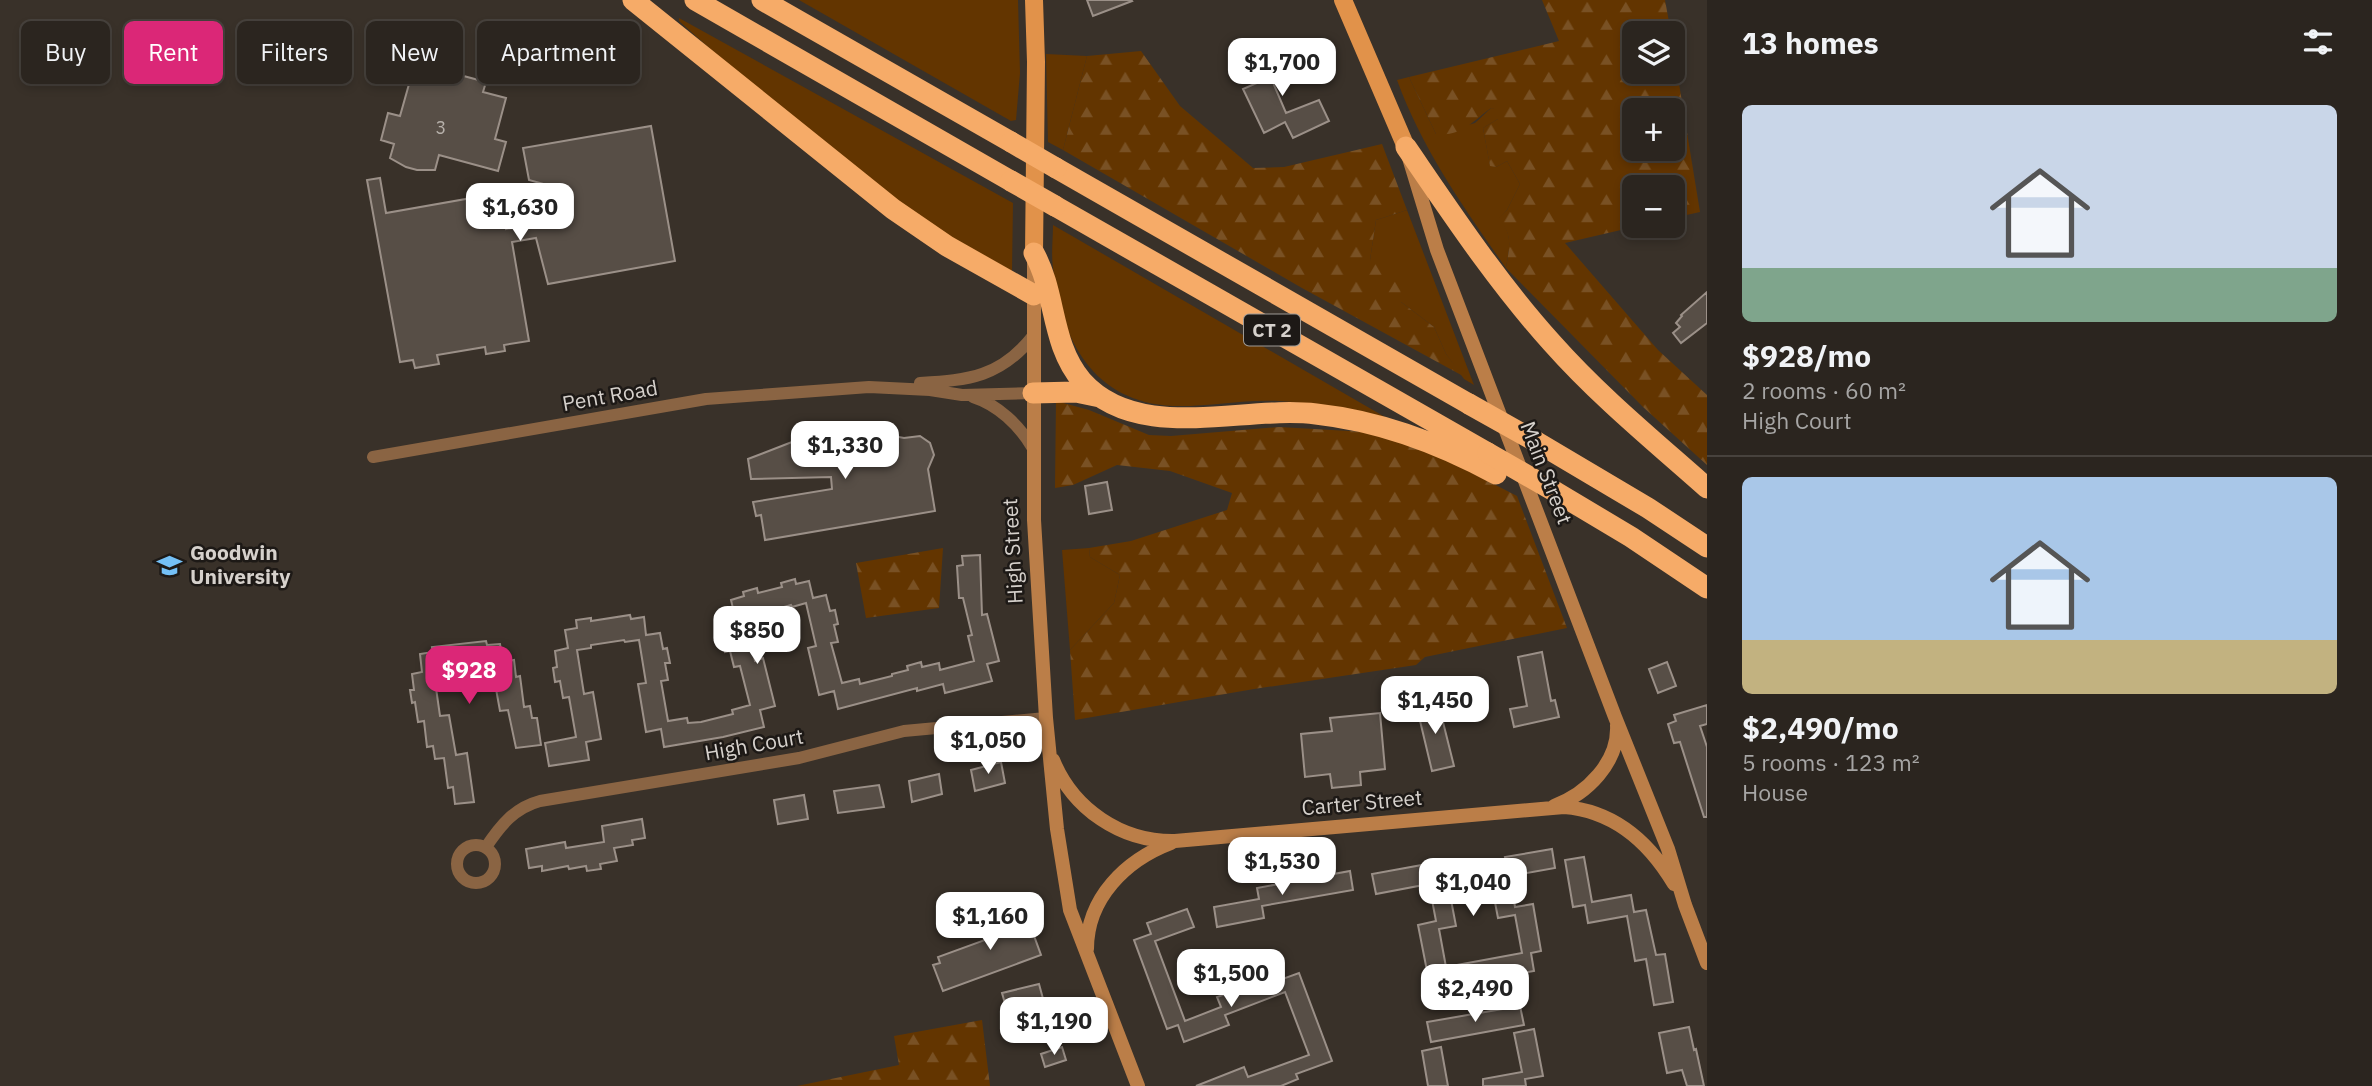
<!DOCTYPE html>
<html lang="en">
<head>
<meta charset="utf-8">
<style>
	:root { --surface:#2b251f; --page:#332d28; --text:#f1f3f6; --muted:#a6a5a4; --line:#47423d; --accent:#db2777 }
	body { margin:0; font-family:"IBM Plex Sans",sans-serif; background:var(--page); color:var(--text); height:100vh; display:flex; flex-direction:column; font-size:26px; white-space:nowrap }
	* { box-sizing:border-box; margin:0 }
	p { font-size:23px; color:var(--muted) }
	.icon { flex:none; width:38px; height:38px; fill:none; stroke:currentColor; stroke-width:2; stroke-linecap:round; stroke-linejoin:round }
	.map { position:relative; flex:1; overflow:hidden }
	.side { display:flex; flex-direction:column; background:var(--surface); width:665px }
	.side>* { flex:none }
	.banner { position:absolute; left:21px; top:21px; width:665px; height:63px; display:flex; gap:14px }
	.fabs { position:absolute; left:1622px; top:21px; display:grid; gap:14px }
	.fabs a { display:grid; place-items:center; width:63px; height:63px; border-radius:10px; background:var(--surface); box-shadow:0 4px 10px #0003,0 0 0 2px var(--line); font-size:35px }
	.price { position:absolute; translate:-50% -60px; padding:0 16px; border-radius:14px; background:#fff; color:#222; font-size:23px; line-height:46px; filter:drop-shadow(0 2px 4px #0008) }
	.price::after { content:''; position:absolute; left:50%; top:42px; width:21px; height:16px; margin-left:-10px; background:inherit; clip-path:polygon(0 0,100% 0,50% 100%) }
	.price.on { background:var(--accent); color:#fff }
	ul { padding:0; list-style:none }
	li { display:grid; align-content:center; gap:14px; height:371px; padding:0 35px }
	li+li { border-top:2px solid var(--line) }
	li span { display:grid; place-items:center; height:217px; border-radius:10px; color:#555 }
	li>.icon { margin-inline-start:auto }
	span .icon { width:126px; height:126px; fill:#fffc; stroke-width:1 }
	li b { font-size:30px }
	h2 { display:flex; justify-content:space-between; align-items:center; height:84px; padding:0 35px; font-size:30px }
	.tag { padding:0 24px; border-radius:10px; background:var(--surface); box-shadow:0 4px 10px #0003,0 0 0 2px var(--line); font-size:24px; line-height:63px }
	.tag.on { background:var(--accent); color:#fff }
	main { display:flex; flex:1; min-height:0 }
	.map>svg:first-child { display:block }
</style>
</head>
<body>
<main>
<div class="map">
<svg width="1707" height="1086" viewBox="0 0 1707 1086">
	<defs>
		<pattern id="forest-firs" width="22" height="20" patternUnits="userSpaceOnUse" patternTransform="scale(1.75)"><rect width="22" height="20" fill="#633500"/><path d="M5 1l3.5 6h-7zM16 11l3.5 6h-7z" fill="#795124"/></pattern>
	</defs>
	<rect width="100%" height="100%" fill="#393129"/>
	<path fill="#633500" d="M 799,0 L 1018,0 L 1020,73 L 1016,120 L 1011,121 Z
		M 679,18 L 1013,203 L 1012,271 L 903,211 L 783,114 L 679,21 Z
		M 1046,54 L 1087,56 L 1063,150 L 1048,142 Z
		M 1409,77 L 1436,134 L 1475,123 L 1491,108 L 1498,109 L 1498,119 L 1483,128 L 1490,165 L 1496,167 L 1507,161 L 1520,184 L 1507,210 L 1499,219 C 1514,234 1509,249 1506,268 C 1464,208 1422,149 1397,80 Z
		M 1407,210 L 1474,385 L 1464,379 L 1446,354 L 1434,327 L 1401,302 L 1370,260 L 1376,220 Z
		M 1053,225 L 1385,417 C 1350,411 1314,403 1279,401 C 1244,399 1208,407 1173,406 C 1093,402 1061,340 1053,268 C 1051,254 1053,239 1053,225 Z
		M 1089,548 L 1090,557 L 1120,575 L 1114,603 L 1070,650 L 1062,550 Z"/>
	<path fill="url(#forest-firs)" fill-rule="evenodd" d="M 1542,0 L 1665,0 L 1671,33 L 1634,33 L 1634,72 L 1673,72 L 1673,47 L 1700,212 L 1673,218 L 1673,187 L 1634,187 L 1634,226 L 1638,226 L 1565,243 L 1658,350 L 1707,395 L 1707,465 L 1643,407 L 1506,268 C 1509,249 1514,234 1498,219 L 1507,210 L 1520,184 L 1507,161 L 1496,167 L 1490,166 L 1483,128 L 1498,119 L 1498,110 L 1491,108 C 1473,121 1461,137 1436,134 L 1409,77 L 1559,41 ZM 1673,110 L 1673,149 L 1634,149 L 1634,110 Z
		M 1141,51 L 1180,106 L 1253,168 L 1284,167 L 1382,144 L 1407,210 L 1376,220 L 1370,260 L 1400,270 L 1401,302 L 1434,327 L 1446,354 L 1463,376 L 1302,288 L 1063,150 L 1087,56 Z
		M 1056,401 L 1089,410 L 1149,435 L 1171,436 L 1279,427 L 1367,432 L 1433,453 L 1517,496 L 1567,628 L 1425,657 L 1416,665 L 1254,689 L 1075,720 L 1070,650 L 1114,603 L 1120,575 L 1090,557 L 1089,548 L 1131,541 L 1227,510 L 1232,493 L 1170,471 L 1117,465 L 1073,485 L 1055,488 Z
		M 943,548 L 939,608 L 866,618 L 856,563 Z
		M 982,1020 L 990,1086 L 797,1086 L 899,1065 L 894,1036 Z"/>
	<path fill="#574e46" stroke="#9b9088" stroke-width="2" d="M 1087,0 L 1131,0 L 1132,1 L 1093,16 Z
		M 1294,47 L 1305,69 L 1274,85 L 1286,113 L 1319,100 L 1329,121 L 1293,138 L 1285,122 L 1264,133 L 1243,89 L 1266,79 L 1259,64 Z
		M 415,63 L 486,82 L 483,92 L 506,98 L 495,139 L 506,142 L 498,171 L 439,155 L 435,170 L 417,170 L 406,167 L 390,158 L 394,144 L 381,140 L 388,113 L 400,116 Z
		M 651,126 L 675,261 L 548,284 L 536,238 L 512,242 L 529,341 L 504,345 L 505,351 L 486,354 L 485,347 L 437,355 L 439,364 L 415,368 L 413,360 L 400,362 L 367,180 L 380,178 L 386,213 L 500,193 L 506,229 L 537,224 L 530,188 L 547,185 L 529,180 L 523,148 Z
		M 1707,292 L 1707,323 L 1681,343 L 1673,333 L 1680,327 L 1676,323 L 1682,316 L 1681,315 Z
		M 836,425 L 904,438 L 920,436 L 930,443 L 934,455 L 928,469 L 935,511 L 765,540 L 761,515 L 756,516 L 753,502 L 832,489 L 831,477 L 751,479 L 748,459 L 792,442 L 792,434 L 836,433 Z
		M 1107,482 L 1112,510 L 1089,514 L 1085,486 Z
		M 980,555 L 982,615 L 987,614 L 999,661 L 987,664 L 992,681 L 945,693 L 943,684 L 917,691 L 917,688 L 838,709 L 834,691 L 819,695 L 808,648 L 816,646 L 806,603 L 792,607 L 791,605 L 745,618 L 755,661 L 763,658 L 775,706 L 760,710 L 764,727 L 723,737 L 664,747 L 661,729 L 646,732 L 638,684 L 646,683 L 639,640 L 625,642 L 624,640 L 591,645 L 591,648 L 577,650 L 584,694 L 593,692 L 601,739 L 586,742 L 589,760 L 549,766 L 545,743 L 576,737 L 569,697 L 563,698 L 560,681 L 555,682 L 553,668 L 557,667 L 555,651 L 568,648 L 565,630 L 577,628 L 576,620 L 591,618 L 591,621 L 630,615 L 631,619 L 644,617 L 646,635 L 660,633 L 663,649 L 667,648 L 670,663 L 665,663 L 668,680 L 661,681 L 668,721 L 687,718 L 688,723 L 701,722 L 733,714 L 732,710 L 750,705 L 740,666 L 734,667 L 730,651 L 725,652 L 722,638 L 727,637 L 723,620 L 735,617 L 731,600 L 744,596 L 743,592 L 757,588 L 758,593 L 782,587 L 781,583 L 795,579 L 796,584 L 809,581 L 813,598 L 826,595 L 830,611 L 835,610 L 838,624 L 834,625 L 838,642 L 831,643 L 842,683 L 859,679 L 860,684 L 892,676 L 892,674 L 908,670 L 907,666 L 921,662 L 922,667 L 939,663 L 940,670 L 974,661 L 968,636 L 972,635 L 963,598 L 959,598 L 957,566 L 963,565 L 962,556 Z
		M 486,641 L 487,645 L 500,644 L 503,662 L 514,660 L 516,677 L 520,676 L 524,707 L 530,706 L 532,718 L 537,718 L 541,745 L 516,748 L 508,710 L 500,711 L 492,667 L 480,668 L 480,666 L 434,674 L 440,716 L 449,715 L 456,755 L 467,753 L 474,802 L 455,804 L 453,787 L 448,788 L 444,758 L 435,759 L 433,746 L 427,747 L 424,721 L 418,722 L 415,702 L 412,703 L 410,690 L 414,690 L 412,674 L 422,672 L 420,654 L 433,652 L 432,647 Z
		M 1542,652 L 1551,701 L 1555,700 L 1559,717 L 1514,727 L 1510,709 L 1527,706 L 1518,657 Z
		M 1667,662 L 1676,686 L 1658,693 L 1649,669 Z
		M 1435,700 L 1437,711 L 1440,710 L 1454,766 L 1432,771 L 1416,704 Z
		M 1707,705 L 1707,724 L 1700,726 L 1707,747 L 1707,817 L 1704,817 L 1680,742 L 1674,743 L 1668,724 L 1676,721 L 1674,715 Z
		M 1380,713 L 1385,769 L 1360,772 L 1361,785 L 1332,788 L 1330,774 L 1305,777 L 1301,734 L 1332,731 L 1330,718 Z
		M 1001,762 L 1005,783 L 975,791 L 971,770 Z
		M 939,774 L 942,794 L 912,802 L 909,781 Z
		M 879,785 L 884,807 L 838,813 L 834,791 Z
		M 804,795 L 808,819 L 778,824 L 774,800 Z
		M 642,819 L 645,838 L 632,840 L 633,845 L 614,848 L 617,861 L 600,864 L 601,869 L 587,871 L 586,866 L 569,869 L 568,866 L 542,871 L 542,866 L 529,868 L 526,849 L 565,842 L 566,848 L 604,842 L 602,826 Z
		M 1552,849 L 1555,868 L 1510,876 L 1515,907 L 1533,904 L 1541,951 L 1531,953 L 1534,971 L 1441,988 L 1438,970 L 1427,971 L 1418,925 L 1436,921 L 1429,884 L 1376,894 L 1372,874 L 1433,863 L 1437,881 L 1447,879 L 1456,926 L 1439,929 L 1446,967 L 1522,953 L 1515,915 L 1498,918 L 1489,871 L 1508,868 L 1505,857 Z
		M 1584,857 L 1592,902 L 1631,895 L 1634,912 L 1646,910 L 1656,955 L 1665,954 L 1673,1002 L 1654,1005 L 1646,959 L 1635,961 L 1627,916 L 1588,923 L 1585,905 L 1573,907 L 1565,860 Z
		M 1350,871 L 1353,890 L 1262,906 L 1264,918 L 1217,927 L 1214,907 L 1259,899 L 1257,888 Z
		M 1022,903 L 1041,955 L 943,991 L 933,965 L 940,963 L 938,957 L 1007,932 L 999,911 Z
		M 1187,909 L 1194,927 L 1155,941 L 1185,1021 L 1221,1007 L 1217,997 L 1262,981 L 1263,986 L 1299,973 L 1332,1061 L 1296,1074 L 1298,1079 L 1281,1086 L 1196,1086 L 1244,1067 L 1248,1077 L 1309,1055 L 1285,992 L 1225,1015 L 1229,1025 L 1184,1042 L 1178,1025 L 1167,1029 L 1134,940 L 1151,934 L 1147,923 Z
		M 1039,984 L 1048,1017 L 1031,1021 L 1029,1013 L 1018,1016 L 1015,1004 L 1006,1007 L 1002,993 Z
		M 1520,1006 L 1524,1025 L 1431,1042 L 1427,1022 Z
		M 1689,1027 L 1694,1050 L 1696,1049 L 1704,1086 L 1687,1086 L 1682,1070 L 1667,1073 L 1659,1033 Z
		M 1534,1029 L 1543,1076 L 1525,1079 L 1526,1086 L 1483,1086 L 1483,1079 L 1522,1072 L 1514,1033 Z
		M 1062,1047 L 1066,1060 L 1045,1067 L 1041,1054 Z
		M 1441,1047 L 1448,1086 L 1428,1086 L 1422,1051 Z"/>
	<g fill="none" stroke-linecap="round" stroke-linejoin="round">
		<path stroke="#8a6443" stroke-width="12" d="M 920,383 C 969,380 1001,377 1033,336
			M 973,397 C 998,405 1019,425 1032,447
			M 373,457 L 706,399 L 869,387 L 930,390 L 962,395 L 1033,393
			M457 864a19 19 0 1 1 38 0a19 19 0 1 1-38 0Z
			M 486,847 C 500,826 514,808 540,801 L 799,758 L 904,731 L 1046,718"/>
		<path stroke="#bb7e48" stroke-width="14" d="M 1409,158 L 1437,250 L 1615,717 L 1668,849 L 1685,905 L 1707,963
			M 1034,262 L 1034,520 L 1046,718 L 1057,829 L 1070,910 L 1138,1086
			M 1053,760 C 1073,809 1121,842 1175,841 L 1564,807 C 1615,811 1649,842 1674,884
			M 1554,806 C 1587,794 1619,762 1617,725
			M 1087,949 C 1087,898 1126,860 1171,843"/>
		<path stroke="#e1924a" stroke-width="18" d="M 1034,0 L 1036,62 L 1034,253
			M 1343,0 L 1406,147"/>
		<path stroke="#f6ab68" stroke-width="21" d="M 633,0 L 893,209 L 947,246 L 1034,295
			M 695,0 L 1011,181
			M 762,0 L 1011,142
			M 1406,147 C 1452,214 1497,282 1552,343 C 1599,396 1654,441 1707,488
			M 1056,168 L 1469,404
			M 1055,206 L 1488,453
			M 1034,253 C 1057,295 1050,343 1082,381 C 1138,444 1243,405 1316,414 C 1380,421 1439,443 1496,474
			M 1033,393 L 1076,392 L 1100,397
			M 1535,441 L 1648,508 L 1707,547
			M 1554,491 L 1631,537 L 1707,588"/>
		<path stroke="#f6ab68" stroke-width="21" d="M 1011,142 L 1056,168
			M 1011,181 L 1055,206
			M 1469,404 L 1535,441
			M 1488,453 L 1554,491"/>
	</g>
	<defs>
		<symbol id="university-bare" viewBox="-9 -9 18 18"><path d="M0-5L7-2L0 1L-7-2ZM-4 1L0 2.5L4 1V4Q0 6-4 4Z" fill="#74c0f6" stroke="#1d1916" stroke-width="2.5" paint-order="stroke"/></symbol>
	</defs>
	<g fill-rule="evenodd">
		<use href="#university-bare" x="152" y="548" width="35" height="35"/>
	</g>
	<g text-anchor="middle" stroke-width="5" stroke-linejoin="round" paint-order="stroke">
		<g font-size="18" fill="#b6b0aa">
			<text x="441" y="134">3</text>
		</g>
		<rect fill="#1d1916" stroke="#9e9a95" stroke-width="2" x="1244" y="314.5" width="56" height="31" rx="5"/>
		<g font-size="19" font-weight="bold" fill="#d6d1cc">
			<text x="1272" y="337">CT 2</text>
		</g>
		<g font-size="21" fill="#d6d1cc" stroke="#1d1916">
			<text transform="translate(610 396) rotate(-10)" y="7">Pent Road</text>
			<text transform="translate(1546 473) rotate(69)" y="7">Main Street</text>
			<text transform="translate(1013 551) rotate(-93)" y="7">High Street</text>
			<text transform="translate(754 745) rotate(-10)" y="7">High Court</text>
			<text transform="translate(1362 803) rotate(-5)" y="7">Carter Street</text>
		</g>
		<g font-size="21" font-weight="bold" fill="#d6d1cc" stroke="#1d1916" text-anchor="start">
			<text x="190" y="560">Goodwin<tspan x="190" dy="24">University</tspan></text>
		</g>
	</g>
</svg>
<div class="fabs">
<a><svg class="icon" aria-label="layers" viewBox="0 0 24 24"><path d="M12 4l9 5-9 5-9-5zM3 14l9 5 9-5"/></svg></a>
<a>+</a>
<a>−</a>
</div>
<b class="price" style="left:1282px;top:98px">$1,700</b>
<b class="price" style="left:520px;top:243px">$1,630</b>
<b class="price" style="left:845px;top:481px">$1,330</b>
<b class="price" style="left:757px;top:666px">$850</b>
<b class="price on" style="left:469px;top:706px">$928</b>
<b class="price" style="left:1435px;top:736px">$1,450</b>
<b class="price" style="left:988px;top:776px">$1,050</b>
<b class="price" style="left:1282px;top:897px">$1,530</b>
<b class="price" style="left:1473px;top:918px">$1,040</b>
<b class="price" style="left:990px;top:952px">$1,160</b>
<b class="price" style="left:1231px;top:1009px">$1,500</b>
<b class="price" style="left:1475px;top:1024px">$2,490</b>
<b class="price" style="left:1054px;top:1057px">$1,190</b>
<div class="banner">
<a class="tag">Buy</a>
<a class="tag on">Rent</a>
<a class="tag">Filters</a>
<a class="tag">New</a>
<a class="tag">Apartment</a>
</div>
</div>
<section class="side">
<h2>13 homes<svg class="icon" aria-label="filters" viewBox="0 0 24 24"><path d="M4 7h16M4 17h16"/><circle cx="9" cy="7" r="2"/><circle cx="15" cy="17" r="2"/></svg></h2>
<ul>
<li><span style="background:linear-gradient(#c9d6e8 75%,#7fa58c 0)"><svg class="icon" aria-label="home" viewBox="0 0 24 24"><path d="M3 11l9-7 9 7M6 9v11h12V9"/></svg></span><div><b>$928/mo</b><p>2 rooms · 60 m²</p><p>High Court</p></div></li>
<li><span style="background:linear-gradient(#a9c7e8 75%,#c2b280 0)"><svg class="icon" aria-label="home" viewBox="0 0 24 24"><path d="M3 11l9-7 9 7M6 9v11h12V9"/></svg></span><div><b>$2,490/mo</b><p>5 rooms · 123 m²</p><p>House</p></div></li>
</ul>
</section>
</main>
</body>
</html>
